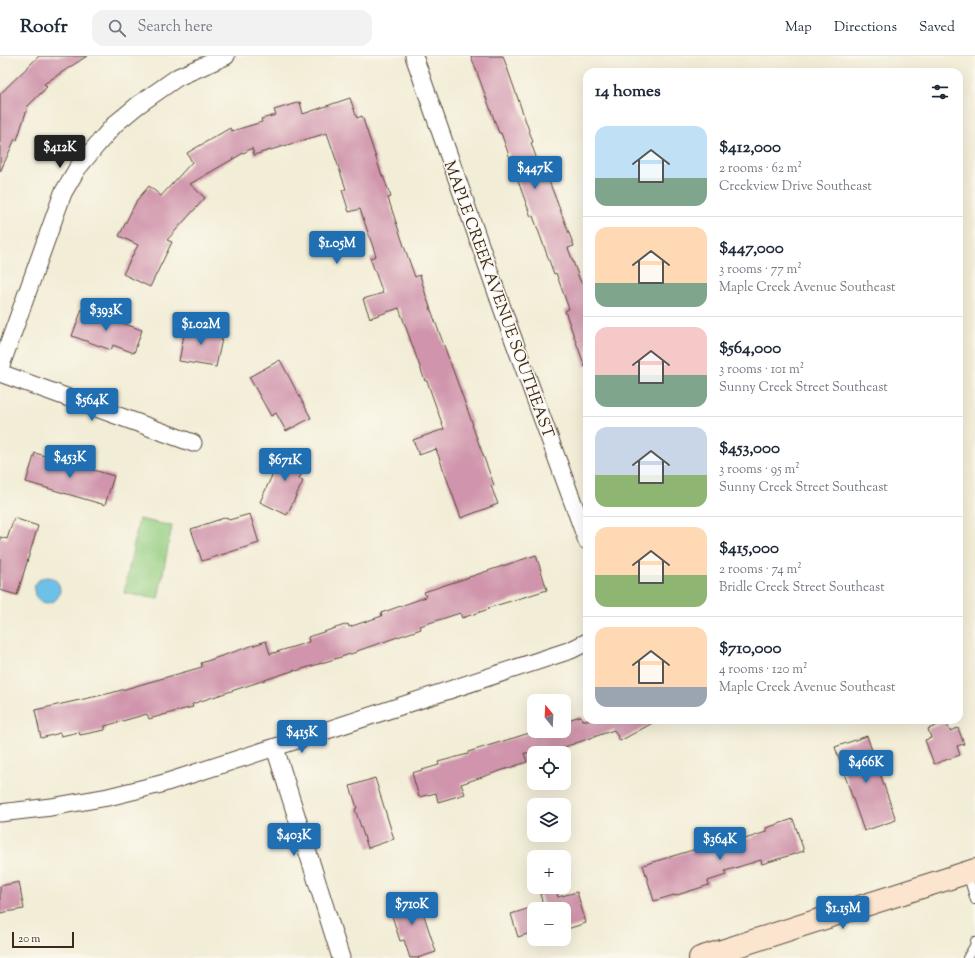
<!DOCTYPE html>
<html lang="en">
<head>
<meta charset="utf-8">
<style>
	:root { --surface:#fff; --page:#f2f2f3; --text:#1f2937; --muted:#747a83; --line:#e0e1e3; --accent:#1f6fb2 }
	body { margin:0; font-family:"Sorts Mill Goudy",serif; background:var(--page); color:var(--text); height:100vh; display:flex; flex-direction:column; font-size:15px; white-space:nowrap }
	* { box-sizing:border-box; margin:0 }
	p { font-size:13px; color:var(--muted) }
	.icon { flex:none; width:22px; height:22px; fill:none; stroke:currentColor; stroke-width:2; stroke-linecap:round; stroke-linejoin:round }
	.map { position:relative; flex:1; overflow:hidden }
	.sheet { position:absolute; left:583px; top:12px; width:380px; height:656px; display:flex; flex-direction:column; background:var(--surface); border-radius:12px; box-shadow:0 4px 16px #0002 }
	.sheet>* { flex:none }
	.needle { width:26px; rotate:342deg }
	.tools { position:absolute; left:527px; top:638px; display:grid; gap:8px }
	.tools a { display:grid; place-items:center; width:44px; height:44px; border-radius:8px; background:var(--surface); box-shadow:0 4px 16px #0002; font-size:20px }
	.scale { position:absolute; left:12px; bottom:10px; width:62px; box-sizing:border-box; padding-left:4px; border:2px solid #3b2a1e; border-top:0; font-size:11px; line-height:14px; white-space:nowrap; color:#3b2a1e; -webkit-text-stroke:3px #fbf7ec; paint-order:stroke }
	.price { position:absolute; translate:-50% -34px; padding:0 9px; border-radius:4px; background:var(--accent); color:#fff; font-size:13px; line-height:26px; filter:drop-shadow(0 1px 2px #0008) }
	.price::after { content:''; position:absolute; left:50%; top:24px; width:12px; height:9px; margin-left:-6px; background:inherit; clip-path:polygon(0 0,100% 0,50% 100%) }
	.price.on { background:#222; color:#fff }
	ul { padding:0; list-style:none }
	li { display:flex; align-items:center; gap:12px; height:100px; padding:0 12px }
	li+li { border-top:1px solid var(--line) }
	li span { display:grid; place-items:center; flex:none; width:112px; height:80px; border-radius:12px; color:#555 }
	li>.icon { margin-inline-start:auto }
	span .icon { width:48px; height:48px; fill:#fffc; stroke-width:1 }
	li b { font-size:17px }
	h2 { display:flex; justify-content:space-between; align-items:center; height:48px; padding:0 12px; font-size:17px }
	header { display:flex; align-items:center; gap:24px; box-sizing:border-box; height:56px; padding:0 20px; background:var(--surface); border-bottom:1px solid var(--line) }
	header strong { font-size:19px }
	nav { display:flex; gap:22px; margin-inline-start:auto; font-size:14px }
	.search { width:280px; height:36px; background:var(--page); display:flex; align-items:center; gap:10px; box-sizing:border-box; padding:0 14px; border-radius:12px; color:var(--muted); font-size:15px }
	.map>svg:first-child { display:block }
</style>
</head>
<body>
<header>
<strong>Roofr</strong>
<div class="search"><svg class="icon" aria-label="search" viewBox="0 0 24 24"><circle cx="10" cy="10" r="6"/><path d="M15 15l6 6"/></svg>Search here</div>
<nav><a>Map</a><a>Directions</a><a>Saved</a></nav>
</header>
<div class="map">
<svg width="975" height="902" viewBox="0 0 975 902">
	<rect width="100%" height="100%" fill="#fbf7ec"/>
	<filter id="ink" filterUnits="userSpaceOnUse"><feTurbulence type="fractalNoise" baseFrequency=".025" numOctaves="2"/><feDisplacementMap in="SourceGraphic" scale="8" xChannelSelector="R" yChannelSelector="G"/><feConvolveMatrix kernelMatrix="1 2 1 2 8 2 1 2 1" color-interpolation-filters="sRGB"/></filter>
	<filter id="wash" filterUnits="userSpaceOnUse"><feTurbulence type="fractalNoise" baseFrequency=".012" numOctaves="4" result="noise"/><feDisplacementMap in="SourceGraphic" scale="16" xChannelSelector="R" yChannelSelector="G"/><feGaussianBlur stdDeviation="0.9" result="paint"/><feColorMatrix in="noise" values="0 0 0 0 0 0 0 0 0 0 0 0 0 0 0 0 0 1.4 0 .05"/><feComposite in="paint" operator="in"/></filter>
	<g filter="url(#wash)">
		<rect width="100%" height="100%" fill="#f2edd6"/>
		<path fill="#94ce81" stroke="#687c50" d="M 139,463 L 172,470 L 158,543 L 124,537 Z"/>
		<path fill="#6dc1e9" stroke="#547684" d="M34 534a13 13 0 1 1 26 0a13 13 0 1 1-26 0Z"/>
		<g id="blocks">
			<path fill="#d095ac" d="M 39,0 L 87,0 L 44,28 L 47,31 L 28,50 L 17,84 L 15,83 L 0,116 L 0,38 Z
				M 471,0 L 503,0 L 533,86 L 531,87 L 545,126 L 549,125 L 574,190 L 568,192 L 581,227 L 587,225 L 587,310 L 585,311 L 565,255 L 569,253 L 556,217 L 554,218 L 533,160 L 531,161 L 501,77 L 499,77 Z
				M 350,42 L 357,62 L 362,60 L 382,120 L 383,120 L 391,141 L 388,142 L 404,190 L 415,221 L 420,219 L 427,243 L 473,369 L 472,369 L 494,429 L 491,430 L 498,448 L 461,462 L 436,393 L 419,399 L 413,384 L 444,373 L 427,325 L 425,325 L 399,252 L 370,262 L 363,243 L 383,237 L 370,202 L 376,200 L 360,153 L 349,156 L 342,134 L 346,133 L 327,77 L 254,99 L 252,92 L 190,128 L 205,142 L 167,184 L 172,186 L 150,231 L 123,218 L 138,189 L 119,180 L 137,144 L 149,130 L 161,140 L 192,106 L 187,97 L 230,72 L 232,75 L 262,66 L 261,63 L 276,59 L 274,54 L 300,46 L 303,58 Z
				M 82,253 L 142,274 L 134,297 L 113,289 L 111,294 L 72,280 Z
				M 186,268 L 215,273 L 215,276 L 223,278 L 216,311 L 179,305 Z
				M 280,304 L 311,362 L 286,375 L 276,357 L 271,360 L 249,321 Z
				M 284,393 L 308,403 L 299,423 L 303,425 L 287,459 L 260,446 Z
				M 35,397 L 114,420 L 105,449 L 26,426 Z
				M 250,458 L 259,487 L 202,505 L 191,473 L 227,461 L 229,464 Z
				M 14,462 L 38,470 L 17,539 L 0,534 L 0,481 L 7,483 Z
				M 536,499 L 547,534 L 488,552 L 489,553 L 462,562 L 460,557 L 420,570 L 421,573 L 357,595 L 357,596 L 296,615 L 295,614 L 192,648 L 193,651 L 181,654 L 149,663 L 147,658 L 105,670 L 105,674 L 80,679 L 79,676 L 61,680 L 60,677 L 41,682 L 35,654 L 111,637 L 202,611 L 201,607 L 266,585 L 270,598 L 309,586 L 308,581 L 348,568 L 349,571 L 382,560 L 381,557 L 426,541 L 424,536 Z
				M 581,660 L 583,664 L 658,664 L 620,685 L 614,674 L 547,697 L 524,697 L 527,706 L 461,728 L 465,738 L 438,746 L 436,737 L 419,741 L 412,717 L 439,709 L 438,706 L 468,698 L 468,696 L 536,675 L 564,675 L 564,665 Z
				M 946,666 L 950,675 L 958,672 L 964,688 L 957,690 L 960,699 L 934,708 L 925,684 L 931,682 L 928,673 Z
				M 867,680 L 896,764 L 864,775 L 835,691 Z
				M 375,722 L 394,783 L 368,792 L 355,753 L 357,752 L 350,730 Z
				M 793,763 L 804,795 L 762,808 L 761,804 L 725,815 L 726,819 L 708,825 L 709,829 L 674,840 L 674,839 L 654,845 L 643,809 L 716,787 L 718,792 L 766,776 L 766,772 Z
				M 19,826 L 24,853 L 0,857 L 0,830 Z
				M 556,834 L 558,841 L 577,836 L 586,867 L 564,874 L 564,853 L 534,853 L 534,876 L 518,881 L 511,858 L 543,848 L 540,838 Z
				M 417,838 L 436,896 L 417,902 L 410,902 L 404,884 L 400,885 L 388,847 Z"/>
		</g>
	</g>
	<g filter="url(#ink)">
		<use href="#blocks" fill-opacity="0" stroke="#56473a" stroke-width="1"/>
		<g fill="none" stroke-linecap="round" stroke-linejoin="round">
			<defs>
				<path id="service" d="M 967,817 L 975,844
					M 967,902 L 974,890 L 975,885"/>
				<path id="minor" d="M 414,0 L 506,263 L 587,485
					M 0,312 L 63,137 L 77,113 L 96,90 L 115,68 L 138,49 L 178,21 L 226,0
					M 0,317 L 193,387
					M 275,692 L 341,902
					M 0,757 L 51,751 L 108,741 L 161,728 L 288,687 L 571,594 L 587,586"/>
				<path id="secondary" d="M 700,902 L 975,814"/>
			</defs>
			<use href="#service" stroke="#56473a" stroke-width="10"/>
			<use href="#minor" stroke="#56473a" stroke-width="19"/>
			<use href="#secondary" stroke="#56473a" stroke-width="24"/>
			<use href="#service" stroke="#fff" stroke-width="8"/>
			<use href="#minor" stroke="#fff" stroke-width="17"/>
			<use href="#secondary" stroke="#fbe5cf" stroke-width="22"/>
		</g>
	</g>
	<g text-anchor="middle" stroke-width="3" stroke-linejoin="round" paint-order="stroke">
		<g font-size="16" fill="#3b2a1e" stroke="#fbf7ec">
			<text transform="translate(500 243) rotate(70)" y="6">MAPLE CREEK AVENUE SOUTHEAST</text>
		</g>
	</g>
</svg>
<div class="tools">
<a><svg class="needle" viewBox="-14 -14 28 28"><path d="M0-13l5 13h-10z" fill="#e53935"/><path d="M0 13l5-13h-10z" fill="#747a83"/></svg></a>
<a><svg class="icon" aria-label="locate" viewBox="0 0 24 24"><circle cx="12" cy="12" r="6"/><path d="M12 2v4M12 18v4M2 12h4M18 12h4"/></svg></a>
<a><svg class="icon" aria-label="layers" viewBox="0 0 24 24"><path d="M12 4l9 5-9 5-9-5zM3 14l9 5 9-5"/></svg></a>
<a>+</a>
<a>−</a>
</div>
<div class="scale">20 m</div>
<b class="price on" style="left:60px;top:113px">$412K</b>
<b class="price" style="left:535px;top:134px">$447K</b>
<b class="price" style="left:337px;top:209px">$1.05M</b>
<b class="price" style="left:106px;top:276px">$393K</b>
<b class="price" style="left:201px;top:290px">$1.02M</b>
<b class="price" style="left:92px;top:366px">$564K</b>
<b class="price" style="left:70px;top:423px">$453K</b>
<b class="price" style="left:285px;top:426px">$671K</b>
<b class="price" style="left:302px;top:698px">$415K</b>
<b class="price" style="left:866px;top:728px">$466K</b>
<b class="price" style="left:294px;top:801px">$403K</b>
<b class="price" style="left:720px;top:805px">$364K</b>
<b class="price" style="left:412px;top:870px">$710K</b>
<b class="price" style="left:843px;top:874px">$1.15M</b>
<section class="sheet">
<h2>14 homes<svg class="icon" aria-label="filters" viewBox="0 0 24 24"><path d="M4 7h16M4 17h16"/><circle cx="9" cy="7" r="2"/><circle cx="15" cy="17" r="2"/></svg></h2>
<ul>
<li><span style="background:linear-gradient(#bfe0f5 65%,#7fa58c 0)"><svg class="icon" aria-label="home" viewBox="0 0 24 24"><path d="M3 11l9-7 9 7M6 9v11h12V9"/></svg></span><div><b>$412,000</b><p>2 rooms · 62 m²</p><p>Creekview Drive Southeast</p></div></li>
<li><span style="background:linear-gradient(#ffd9b3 70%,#7fa58c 0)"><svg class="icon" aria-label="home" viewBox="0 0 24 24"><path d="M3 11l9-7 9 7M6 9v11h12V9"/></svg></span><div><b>$447,000</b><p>3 rooms · 77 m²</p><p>Maple Creek Avenue Southeast</p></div></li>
<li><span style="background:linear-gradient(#f6c9c9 60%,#7fa58c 0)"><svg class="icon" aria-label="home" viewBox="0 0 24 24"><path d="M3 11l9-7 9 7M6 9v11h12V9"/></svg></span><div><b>$564,000</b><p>3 rooms · 101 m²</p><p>Sunny Creek Street Southeast</p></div></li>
<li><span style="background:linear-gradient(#c9d6e8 60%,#8fb573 0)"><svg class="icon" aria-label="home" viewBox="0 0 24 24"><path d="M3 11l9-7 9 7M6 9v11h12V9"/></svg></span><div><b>$453,000</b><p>3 rooms · 95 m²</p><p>Sunny Creek Street Southeast</p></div></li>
<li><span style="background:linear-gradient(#ffd9b3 60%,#8fb573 0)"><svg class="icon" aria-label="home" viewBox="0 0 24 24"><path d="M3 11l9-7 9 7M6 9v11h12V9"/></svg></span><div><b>$415,000</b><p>2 rooms · 74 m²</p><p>Bridle Creek Street Southeast</p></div></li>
<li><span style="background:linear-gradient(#ffd9b3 75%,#9aa5b1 0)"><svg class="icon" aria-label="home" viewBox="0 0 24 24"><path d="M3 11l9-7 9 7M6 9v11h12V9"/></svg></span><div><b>$710,000</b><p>4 rooms · 120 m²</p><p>Maple Creek Avenue Southeast</p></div></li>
</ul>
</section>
</div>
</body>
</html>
